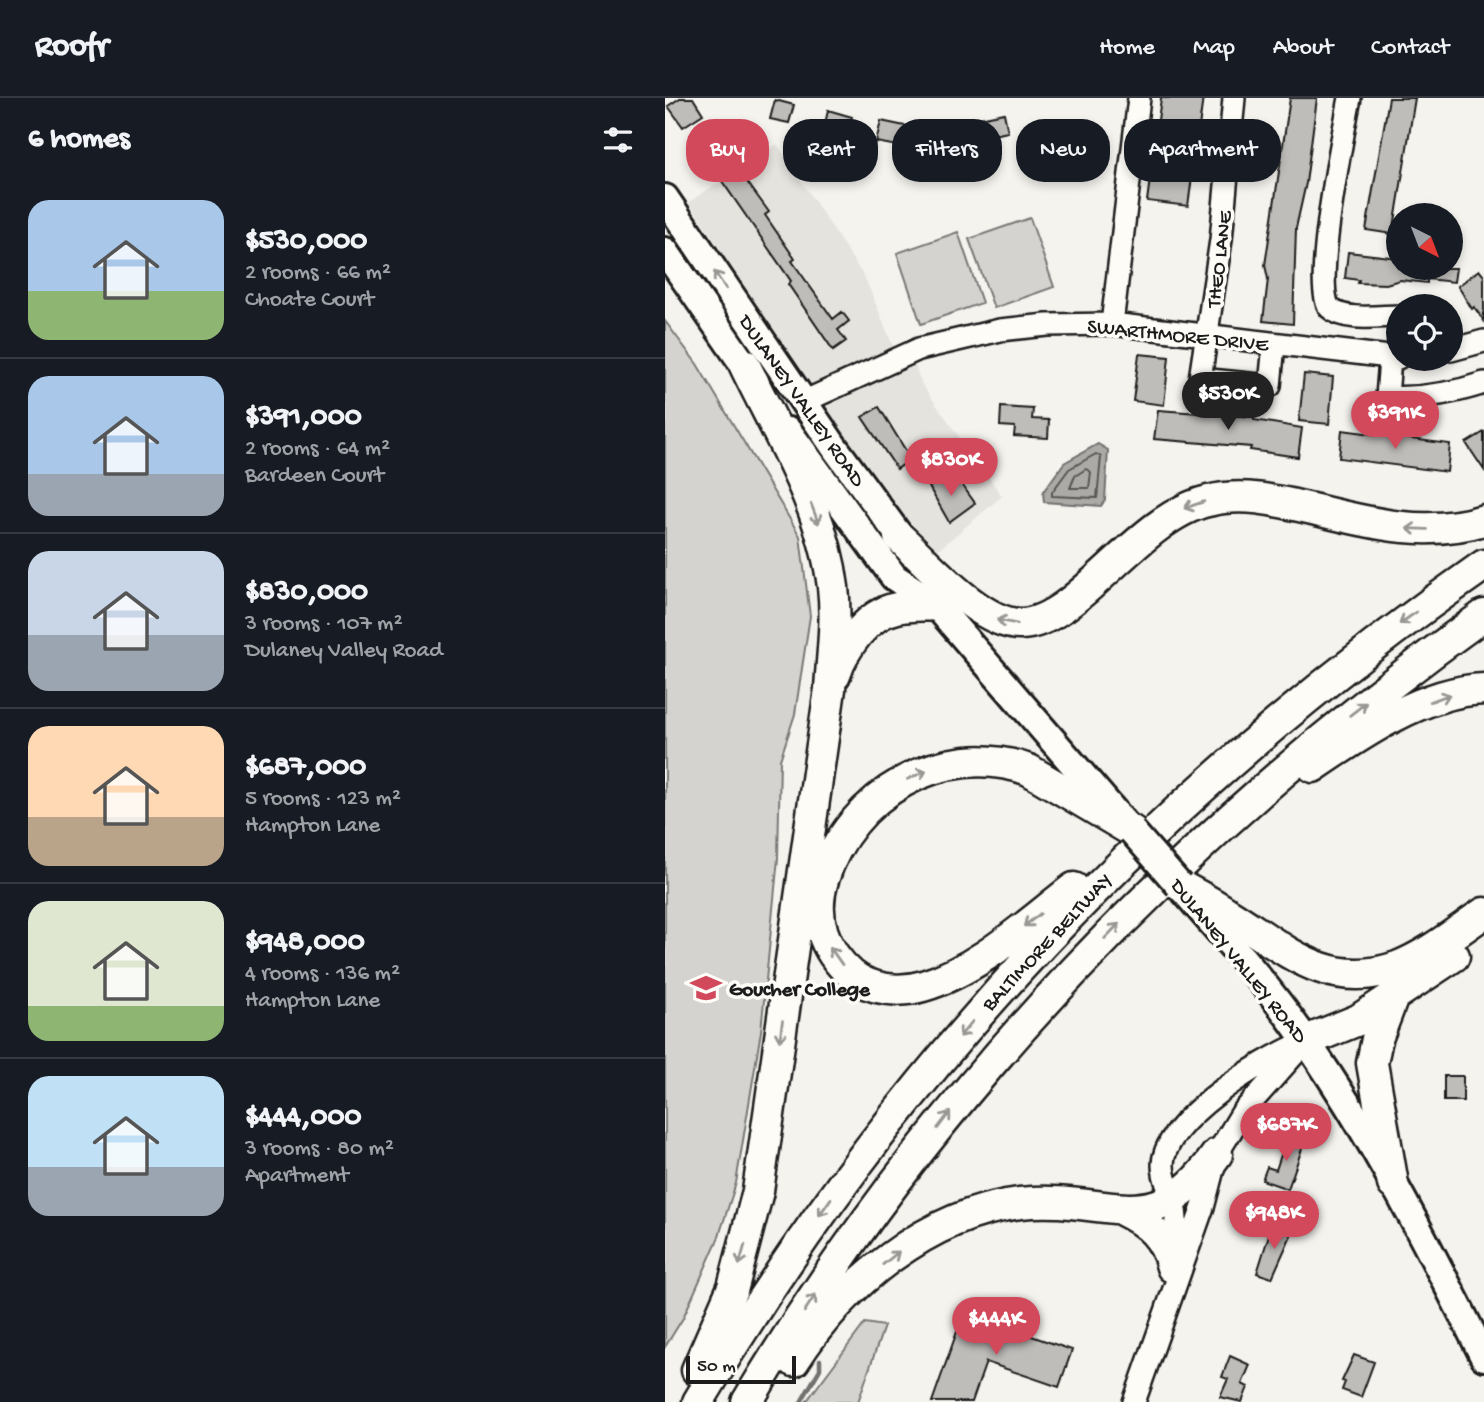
<!DOCTYPE html>
<html lang="en">
<head>
<meta charset="utf-8">
<style>
	:root { --surface:#171b24; --page:#242831; --text:#f1f3f6; --muted:#9ea1a6; --line:#363941; --accent:#d1495b }
	body { margin:0; font-family:"Gochi Hand",sans-serif; background:var(--page); color:var(--text); height:100vh; display:flex; flex-direction:column; font-size:26px; white-space:nowrap }
	* { box-sizing:border-box; margin:0 }
	p { font-size:23px; color:var(--muted) }
	.icon { flex:none; width:38px; height:38px; fill:none; stroke:currentColor; stroke-width:2; stroke-linecap:round; stroke-linejoin:round }
	.map { position:relative; flex:1; overflow:hidden }
	.sheet { display:flex; flex-direction:column; background:var(--surface); width:665px }
	.sheet>* { flex:none }
	.guide { position:absolute; left:21px; top:21px; width:665px; height:63px; display:flex; gap:14px }
	.needle { width:46px; rotate:138deg }
	.tools { position:absolute; left:721px; top:105px; display:grid; gap:14px }
	.tools a { display:grid; place-items:center; width:77px; height:77px; border-radius:50%; background:var(--surface); box-shadow:0 4px 10px #0003; font-size:35px }
	.scale { position:absolute; left:21px; bottom:18px; width:110px; box-sizing:border-box; padding-left:7px; border:4px solid #1c1c1c; border-top:0; font-size:19px; line-height:24px; white-space:nowrap; color:#1c1c1c; -webkit-text-stroke:5px #fdfcf7; paint-order:stroke }
	.price { position:absolute; translate:-50% -60px; padding:0 16px; border-radius:24px; background:var(--accent); color:#fff; font-size:23px; line-height:46px; filter:drop-shadow(0 2px 4px #0008) }
	.price::after { content:''; position:absolute; left:50%; top:42px; width:21px; height:16px; margin-left:-10px; background:inherit; clip-path:polygon(0 0,100% 0,50% 100%) }
	.price.active { background:#222; color:#fff }
	ul { padding:0; list-style:none }
	li { display:flex; align-items:center; gap:21px; height:175px; padding:0 28px }
	li+li { border-top:2px solid var(--line) }
	li span { display:grid; place-items:center; flex:none; width:196px; height:140px; border-radius:21px; color:#555 }
	li>.icon { margin-inline-start:auto }
	span .icon { width:84px; height:84px; fill:#fffc; stroke-width:1 }
	li b { font-size:30px }
	h2 { display:flex; justify-content:space-between; align-items:center; height:84px; padding:0 28px; font-size:30px }
	.tag { padding:0 24px; border-radius:28px; background:var(--surface); box-shadow:0 4px 10px #0003; font-size:24px; line-height:63px }
	.tag.active { background:var(--accent); color:#fff }
	header { display:flex; align-items:center; gap:42px; box-sizing:border-box; height:98px; padding:0 35px; background:var(--surface); border-bottom:2px solid var(--line) }
	header strong { font-size:33px }
	nav { display:flex; gap:38px; margin-inline-start:auto; font-size:24px }
	main { display:flex; flex:1; min-height:0 }
	.map>svg:first-child { display:block }
</style>
</head>
<body>
<header>
<strong>Roofr</strong>
<nav><a>Home</a><a>Map</a><a>About</a><a>Contact</a></nav>
</header>
<main>
<section class="sheet">
<h2>6 homes<svg class="icon" aria-label="filters" viewBox="0 0 24 24"><path d="M4 7h16M4 17h16"/><circle cx="9" cy="7" r="2"/><circle cx="15" cy="17" r="2"/></svg></h2>
<ul>
<li><span style="background:linear-gradient(#a9c7e8 65%,#8fb573 0)"><svg class="icon" aria-label="home" viewBox="0 0 24 24"><path d="M3 11l9-7 9 7M6 9v11h12V9"/></svg></span><div><b>$530,000</b><p>2 rooms · 66 m²</p><p>Choate Court</p></div></li>
<li><span style="background:linear-gradient(#a9c7e8 70%,#9aa5b1 0)"><svg class="icon" aria-label="home" viewBox="0 0 24 24"><path d="M3 11l9-7 9 7M6 9v11h12V9"/></svg></span><div><b>$391,000</b><p>2 rooms · 64 m²</p><p>Bardeen Court</p></div></li>
<li><span style="background:linear-gradient(#c9d6e8 60%,#9aa5b1 0)"><svg class="icon" aria-label="home" viewBox="0 0 24 24"><path d="M3 11l9-7 9 7M6 9v11h12V9"/></svg></span><div><b>$830,000</b><p>3 rooms · 107 m²</p><p>Dulaney Valley Road</p></div></li>
<li><span style="background:linear-gradient(#ffd9b3 65%,#b9a48a 0)"><svg class="icon" aria-label="home" viewBox="0 0 24 24"><path d="M3 11l9-7 9 7M6 9v11h12V9"/></svg></span><div><b>$687,000</b><p>5 rooms · 123 m²</p><p>Hampton Lane</p></div></li>
<li><span style="background:linear-gradient(#dfe7d0 75%,#8fb573 0)"><svg class="icon" aria-label="home" viewBox="0 0 24 24"><path d="M3 11l9-7 9 7M6 9v11h12V9"/></svg></span><div><b>$948,000</b><p>4 rooms · 136 m²</p><p>Hampton Lane</p></div></li>
<li><span style="background:linear-gradient(#bfe0f5 65%,#9aa5b1 0)"><svg class="icon" aria-label="home" viewBox="0 0 24 24"><path d="M3 11l9-7 9 7M6 9v11h12V9"/></svg></span><div><b>$444,000</b><p>3 rooms · 80 m²</p><p>Apartment</p></div></li>
</ul>
</section>
<div class="map">
<svg width="819" height="1304" viewBox="0 0 819 1304">
	<rect width="100%" height="100%" fill="#f4f3ee"/>
	<filter id="ink" filterUnits="userSpaceOnUse"><feTurbulence type="fractalNoise" baseFrequency=".0143" numOctaves="2"/><feDisplacementMap in="SourceGraphic" scale="14" xChannelSelector="R" yChannelSelector="G"/><feConvolveMatrix kernelMatrix="1 2 1 2 8 2 1 2 1" color-interpolation-filters="sRGB"/></filter>
	<g filter="url(#ink)">
		<path fill="#e4e3de" d="M 112,46 L 200,180 L 228,248 L 241,243 L 257,287 L 337,398 L 273,452 L 229,408 L 119,250 L 24,104 Z"/>
		<path fill="#d4d3cf" stroke="#787876" stroke-width="2" d="M 365,120 L 389,189 L 329,210 L 304,141 Z
			M 293,134 L 317,205 L 256,226 L 232,155 Z
			M 0,223 L 32,266 L 135,438 L 145,518 L 130,616 L 115,662 L 113,760 L 96,933 L 71,1085 L 53,1141 L 18,1220 L 0,1249 Z
			M 200,1225 L 219,1228 L 193,1304 L 141,1304 Z"/>
		<path fill="#abaaa6" stroke="#72716f" stroke-width="2" d="M 433,346 L 443,352 L 440,402 L 436,408 L 379,404 L 378,394 L 399,365 Z"/>
		<g fill="none" stroke-linecap="round" stroke-linejoin="round">
			<path stroke="#555553" stroke-width="2" d="M 431,356 L 436,359 L 432,400 L 387,398 L 387,394 L 404,371 Z
				M 421,371 L 426,374 L 424,390 L 405,390 L 410,378 Z"/>
			<path stroke="#72716f" stroke-width="4.5" d="M 136,1304 L 155,1271 L 155,1262"/>
		</g>
		<path fill="#bebdba" stroke="#1c1c1c" stroke-width="2" d="M 15,0 L 28,0 L 38,16 L 18,29 L 3,8 Z
			M 496,0 L 538,0 L 523,108 L 482,103 Z
			M 625,0 L 652,0 L 641,85 L 631,130 L 628,226 L 598,223 L 603,181 L 600,167 Z
			M 724,0 L 750,0 L 728,136 L 701,132 Z
			M 110,2 L 129,7 L 124,25 L 105,21 Z
			M 163,12 L 187,19 L 185,28 L 196,31 L 192,46 L 173,41 L 174,35 L 159,31 Z
			M 339,15 L 343,34 L 309,41 L 305,22 Z
			M 216,23 L 254,31 L 283,27 L 285,46 L 243,50 L 211,44 Z
			M 51,35 L 64,52 L 61,55 L 104,114 L 100,117 L 130,161 L 127,163 L 168,221 L 177,214 L 184,223 L 173,232 L 181,243 L 168,252 L 123,186 L 126,183 L 39,57 L 44,54 L 37,44 Z
			M 683,154 L 733,160 L 733,170 L 791,170 L 789,184 L 762,181 L 762,185 L 735,182 L 721,186 L 693,185 L 694,182 L 680,180 Z
			M 814,172 L 819,178 L 819,223 L 809,209 L 807,211 L 793,188 Z
			M 474,256 L 504,259 L 499,307 L 468,303 Z
			M 639,276 L 668,279 L 664,326 L 634,323 Z
			M 214,309 L 246,361 L 232,371 L 197,319 Z
			M 336,309 L 368,311 L 367,321 L 384,322 L 383,340 L 349,338 L 350,329 L 335,328 Z
			M 493,312 L 589,319 L 589,322 L 637,330 L 633,359 L 585,352 L 586,349 L 489,341 Z
			M 677,332 L 785,346 L 782,374 L 674,360 Z
			M 819,334 L 819,372 L 801,345 Z
			M 278,379 L 285,389 L 295,384 L 310,405 L 284,424 L 264,389 Z
			M 779,978 L 798,978 L 798,1003 L 779,1003 Z
			M 623,1036 L 640,1042 L 623,1091 L 597,1082 L 602,1069 L 611,1072 Z
			M 607,1127 L 627,1135 L 607,1180 L 592,1175 Z
			M 313,1209 L 332,1215 L 329,1225 L 407,1252 L 394,1289 L 321,1264 L 307,1304 L 267,1304 L 299,1214 L 310,1218 Z
			M 689,1257 L 709,1264 L 696,1299 L 677,1292 L 680,1284 L 677,1283 Z
			M 565,1258 L 585,1267 L 577,1286 L 583,1289 L 577,1304 L 555,1299 L 563,1281 L 557,1279 Z"/>
		<g fill="none" stroke-linecap="round" stroke-linejoin="round">
			<defs>
				<path id="minor" d="M 569,0 L 556,142 L 535,281 L 605,288 L 609,246
					M 685,0 C 679,32 646,192 665,210 C 680,224 715,218 733,218
					M 447,226 L 474,0
					M 786,252 L 819,243
					M 725,261 L 722,299 C 756,301 786,296 819,285
					M 138,304 L 254,251 L 335,232 L 382,227 L 447,226 L 733,260
					M 507,1168 C 510,1146 514,1124 508,1103 C 504,1090 498,1081 498,1067 C 498,1022 597,962 635,946
					M 469,1304 L 539,1106 L 552,1056 L 577,1015 L 641,943"/>
				<path id="major" d="M 0,100 L 170,350 L 247,455
					M 0,153 L 90,283
					M 123,333 L 229,479 L 271,507 L 458,724
					M 520,794 C 562,842 605,890 641,943 C 710,1042 765,1152 819,1259"/>
				<path id="highway" d="M 234,439 C 263,465 316,527 356,526 C 412,525 473,419 543,403 C 578,394 613,403 647,411 C 705,425 760,440 819,422
					M 170,577 C 179,550 201,516 232,510 C 244,507 259,508 271,507
					M 648,669 C 696,636 759,593 819,591
					M 514,787 C 530,796 546,804 561,814 C 617,848 660,894 732,869 C 763,857 791,834 819,815
					M 409,790 C 363,825 315,871 258,888 C 235,895 206,892 187,877 C 158,852 147,818 158,782 C 184,697 278,641 364,672 L 467,733
					M 641,943 L 693,922 L 789,858
					M 728,1086 L 707,965 L 712,941 L 728,899
					M 457,1112 C 484,1125 500,1139 507,1169
					M 129,1263 C 178,1186 263,1116 355,1105 C 443,1095 489,1147 552,1056
					M 32,1272 L 68,1189 L 93,1093 L 165,591 C 167,558 172,522 168,489 C 158,409 113,337 79,266
					M 33,1304 C 235,965 496,692 819,467
					M 82,1304 C 268,992 524,728 819,517"/>
			</defs>
			<use href="#minor" stroke="#1c1c1c" stroke-width="26"/>
			<use href="#major" stroke="#1c1c1c" stroke-width="32"/>
			<use href="#highway" stroke="#1c1c1c" stroke-width="35"/>
			<use href="#minor" stroke="#fdfcf7" stroke-width="21"/>
			<use href="#major" stroke="#fdfcf7" stroke-width="26"/>
			<use href="#highway" stroke="#fdfcf7" stroke-width="30"/>
			<defs>
				<path id="major-bridge" d="M 467,733 L 514,787"/>
			</defs>
			<use href="#major-bridge" stroke="#1c1c1c" stroke-width="32" stroke-linecap="butt"/>
			<use href="#major-bridge" stroke="#fdfcf7" stroke-width="26"/>
		</g>
		<defs><path id="oneway-shaft" d="M-6 0H5M1.5-3L5.5 0L1.5 3" fill="none" stroke-width="1.6" stroke-linecap="round" stroke-linejoin="round" transform="scale(1.75)"/></defs>
		<g stroke="#989794">
			<use href="#oneway-shaft" transform="translate(55 182) rotate(-124)"/>
			<use href="#oneway-shaft" transform="translate(529 407) rotate(161)"/>
			<use href="#oneway-shaft" transform="translate(150 416) rotate(69)"/>
			<use href="#oneway-shaft" transform="translate(752 431) rotate(-178)"/>
			<use href="#oneway-shaft" transform="translate(743 520) rotate(145)"/>
			<use href="#oneway-shaft" transform="translate(342 524) rotate(-168)"/>
			<use href="#oneway-shaft" transform="translate(775 600) rotate(-20)"/>
			<use href="#oneway-shaft" transform="translate(693 611) rotate(-38)"/>
			<use href="#oneway-shaft" transform="translate(252 677) rotate(-24)"/>
			<use href="#oneway-shaft" transform="translate(367 822) rotate(142)"/>
			<use href="#oneway-shaft" transform="translate(447 833) rotate(-46)"/>
			<use href="#oneway-shaft" transform="translate(171 858) rotate(-125)"/>
			<use href="#oneway-shaft" transform="translate(301 931) rotate(130)"/>
			<use href="#oneway-shaft" transform="translate(116 933) rotate(98)"/>
			<use href="#oneway-shaft" transform="translate(279 1022) rotate(-53)"/>
			<use href="#oneway-shaft" transform="translate(160 1109) rotate(125)"/>
			<use href="#oneway-shaft" transform="translate(77 1157) rotate(106)"/>
			<use href="#oneway-shaft" transform="translate(226 1160) rotate(-39)"/>
			<use href="#oneway-shaft" transform="translate(145 1205) rotate(-57)"/>
		</g>
	</g>
	<defs>
		<symbol id="university-bare" viewBox="-9 -9 18 18"><path d="M0-5L7-2L0 1L-7-2ZM-4 1L0 2.5L4 1V4Q0 6-4 4Z" fill="#d1495b" stroke="#fdfcf7" stroke-width="2.5" paint-order="stroke"/></symbol>
	</defs>
	<g fill-rule="evenodd">
		<use href="#university-bare" x="19" y="868" width="44" height="44"/>
	</g>
	<g text-anchor="middle" stroke-width="7" stroke-linejoin="round" paint-order="stroke">
		<g font-size="21" fill="#1c1c1c" stroke="#fdfcf7">
			<text transform="translate(553 161) rotate(-83)" y="7">THEO LANE</text>
			<text transform="translate(513 236) rotate(6)" y="7">SWARTHMORE DRIVE</text>
			<text transform="translate(138 302) rotate(55)" y="7">DULANEY VALLEY ROAD</text>
			<text transform="translate(381 843) rotate(-47)" y="7">BALTIMORE BELTWAY</text>
			<text transform="translate(575 862) rotate(51)" y="7">DULANEY VALLEY ROAD</text>
		</g>
		<g font-size="21" font-weight="bold" fill="#1c1c1c" stroke="#fdfcf7" text-anchor="start">
			<text x="64" y="897">Goucher College</text>
		</g>
	</g>
</svg>
<div class="tools">
<a><svg class="needle" viewBox="-14 -14 28 28"><path d="M0-13l5 13h-10z" fill="#e53935"/><path d="M0 13l5-13h-10z" fill="#9ea1a6"/></svg></a>
<a><svg class="icon" aria-label="locate" viewBox="0 0 24 24"><circle cx="12" cy="12" r="6"/><path d="M12 2v4M12 18v4M2 12h4M18 12h4"/></svg></a>
</div>
<div class="scale">50 m</div>
<b class="price active" style="left:563px;top:334px">$530K</b>
<b class="price" style="left:730px;top:353px">$391K</b>
<b class="price" style="left:286px;top:400px">$830K</b>
<b class="price" style="left:621px;top:1065px">$687K</b>
<b class="price" style="left:609px;top:1153px">$948K</b>
<b class="price" style="left:331px;top:1259px">$444K</b>
<div class="guide">
<a class="tag active">Buy</a>
<a class="tag">Rent</a>
<a class="tag">Filters</a>
<a class="tag">New</a>
<a class="tag">Apartment</a>
</div>
</div>
</main>
</body>
</html>
